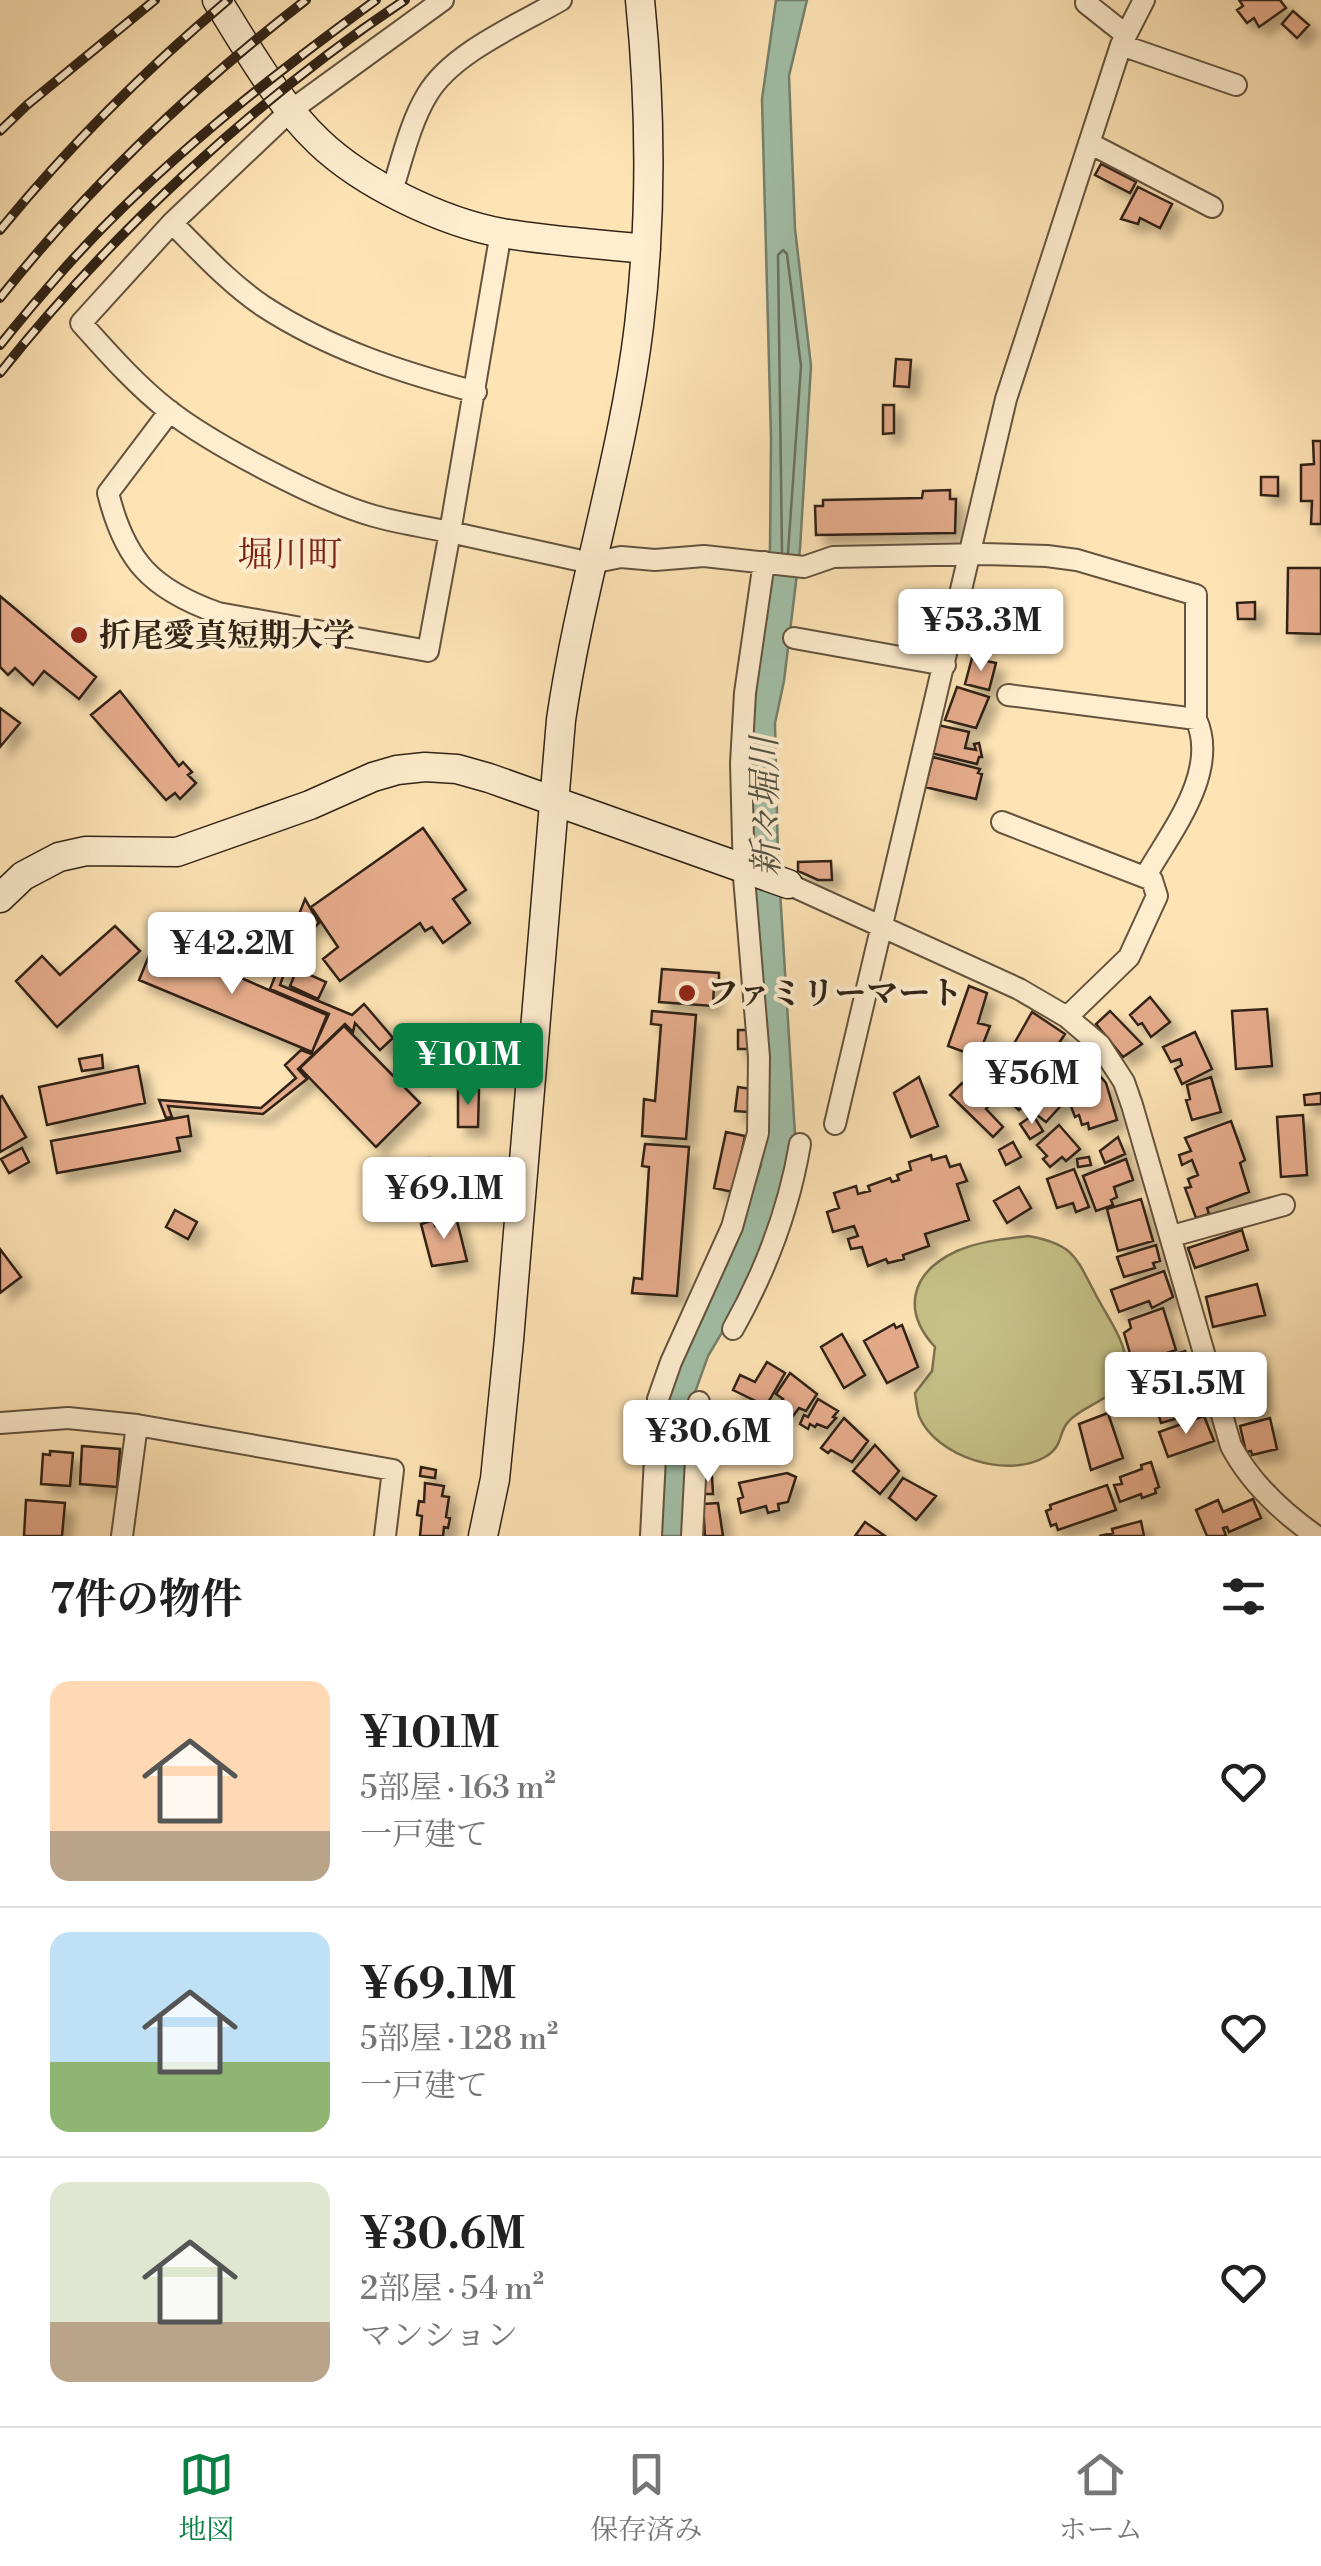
<!DOCTYPE html>
<html lang="ja">
<head>
<meta charset="utf-8">
<style>
	:root { --surface:#fff; --page:#f2f2f2; --text:#222; --muted:#767676; --line:#e0e0e0; --accent:#0b8043 }
	body { margin:0; font-family:"Libre Bodoni","Noto Serif JP",serif; background:var(--page); color:var(--text); height:100vh; display:flex; flex-direction:column; font-size:38px; white-space:nowrap }
	* { box-sizing:border-box; margin:0 }
	p { font-size:32px; color:var(--muted) }
	.icon { flex:none; width:55px; height:55px; fill:none; stroke:currentColor; stroke-width:2; stroke-linecap:round; stroke-linejoin:round }
	.map { position:relative; height:1536px; overflow:hidden }
	.panel { display:flex; flex-direction:column; background:var(--surface); flex:1 }
	.panel>* { flex:none }
	.price { position:absolute; translate:-50% -85px; padding:0 22px; border-radius:10px; background:#fff; color:#222; font-size:32px; line-height:65px; filter:drop-shadow(0 2px 5px #0008) }
	.price::after { content:''; position:absolute; left:50%; top:60px; width:30px; height:22px; margin-left:-15px; background:inherit; clip-path:polygon(0 0,100% 0,50% 100%) }
	.price.active { background:var(--accent); color:#fff }
	ul { padding:0; list-style:none }
	li { display:flex; align-items:center; gap:30px; height:250px; padding:0 50px }
	li+li { border-top:2px solid var(--line) }
	li span { display:grid; place-items:center; flex:none; width:280px; height:200px; border-radius:20px; color:#555 }
	li>.icon { margin-inline-start:auto }
	span .icon { width:120px; height:120px; fill:#fffc; stroke-width:1 }
	li b { font-size:42px }
	h2 { display:flex; justify-content:space-between; align-items:center; height:120px; padding:0 50px; font-size:42px }
	.tab-bar { display:flex; justify-content:space-around; align-items:center; height:140px; border-top:2px solid var(--line); background:var(--surface); font-size:28px; color:var(--muted) }
	.tab-bar a { display:grid; justify-items:center; gap:5px }
	.tab-bar .active { color:var(--accent) }
	.map>svg:first-child { display:block }
</style>
</head>
<body>
<div class="map">
<svg width="1321" height="1536" viewBox="0 0 1321 1536">
	<defs>
		<filter id="shadow"><feDropShadow dx="9" dy="9" stdDeviation="5" flood-color="#0004"/></filter>
	</defs>
	<rect width="100%" height="100%" fill="#fee4b5"/>
	<filter id="stains"><feTurbulence type="fractalNoise" baseFrequency=".002" numOctaves="4"/><feColorMatrix values="0 0 0 0 .2 0 0 0 0 .09 0 0 0 0 .02 0 0 0 .5 -.17"/></filter>
	<radialGradient id="worn" r=".72"><stop offset=".6" stop-color="#630" stop-opacity="0"/><stop offset="1" stop-color="#630" stop-opacity=".3"/></radialGradient>
	<path fill="#c7c288" stroke="#7c724f" stroke-width="2.5" d="M 1028,1236 C 1075,1244 1076,1258 1097,1297 C 1114,1329 1147,1369 1107,1396 C 1096,1404 1078,1411 1069,1421 C 1057,1433 1065,1445 1045,1457 C 1007,1479 936,1457 919,1416 C 917,1409 916,1400 915,1393 L 932,1371 L 935,1347 C 901,1310 911,1272 957,1251 C 980,1241 1004,1239 1028,1236 Z"/>
	<path fill="#a1bfa7" stroke="#74816d" stroke-width="2.5" d="M 776,0 L 807,0 L 789,76 L 795,229 L 811,366 L 800,549 L 784,681 L 775,723 L 778,858 L 795,1135 L 778,1205 L 743,1297 L 708,1356 L 694,1395 L 686,1436 L 686,1536 L 658,1536 L 662,1416 L 674,1369 L 700,1324 L 731,1255 L 761,1165 L 758,1163 L 746,761 L 770,548 L 771,438 L 762,99 Z"/>
	<g fill="none" stroke-linecap="round" stroke-linejoin="round">
		<path stroke="#69715e" stroke-width="2.5" d="M 782,552 L 778,255 L 783,250 L 787,254 L 801,366 L 788,553"/>
	</g>
	<path fill="#e5ab8b" stroke="#312316" stroke-width="2.5" filter="url(#shadow)" d="M 1239,0 L 1280,0 L 1286,8 L 1259,27 L 1254,18 L 1247,23 L 1237,10 L 1243,6 Z
		M 1293,11 L 1309,25 L 1297,38 L 1282,24 Z
		M 1101,164 L 1136,182 L 1130,193 L 1095,175 Z
		M 1138,187 L 1172,204 L 1160,228 L 1140,218 L 1138,224 L 1121,219 Z
		M 896,359 L 911,360 L 909,387 L 894,386 Z
		M 883,405 L 894,405 L 894,433 L 883,434 Z
		M 1313,441 L 1321,441 L 1321,524 L 1311,524 L 1312,501 L 1301,501 L 1301,465 L 1314,464 Z
		M 1261,477 L 1278,477 L 1278,496 L 1261,495 Z
		M 950,490 L 950,499 L 956,499 L 955,533 L 816,535 L 815,506 L 823,506 L 823,500 L 922,498 L 923,491 Z
		M 1288,568 L 1321,568 L 1321,634 L 1287,633 Z
		M 0,596 L 96,677 L 79,699 L 44,671 L 33,685 L 15,668 L 8,675 L 0,667 Z
		M 1255,602 L 1255,619 L 1238,619 L 1237,603 Z
		M 972,658 L 996,663 L 989,690 L 965,684 Z
		M 957,687 L 989,697 L 976,728 L 945,720 Z
		M 120,691 L 179,766 L 183,762 L 192,772 L 188,775 L 196,783 L 180,799 L 175,793 L 166,800 L 91,715 Z
		M 0,708 L 20,723 L 0,747 Z
		M 938,725 L 969,732 L 965,748 L 976,750 L 974,744 L 979,743 L 982,757 L 979,757 L 977,764 L 931,753 Z
		M 933,757 L 980,769 L 978,773 L 982,774 L 976,799 L 925,787 Z
		M 423,828 L 466,890 L 453,899 L 470,923 L 443,943 L 432,927 L 425,931 L 420,923 L 340,981 L 323,959 L 338,947 L 311,907 Z
		M 831,861 L 832,880 L 818,880 L 798,871 L 798,862 Z
		M 305,899 L 319,923 L 312,930 L 305,917 L 280,985 L 352,1015 L 364,1004 L 393,1038 L 380,1050 L 355,1023 L 353,1032 L 345,1024 L 298,1069 L 307,1079 L 263,1114 L 168,1106 L 172,1117 L 166,1118 L 159,1100 L 261,1108 L 296,1078 L 285,1065 L 301,1050 L 311,1054 L 329,1014 L 270,989 Z
		M 115,926 L 140,951 L 57,1027 L 16,981 L 42,956 L 60,975 Z
		M 155,941 L 327,1015 L 312,1052 L 139,980 Z
		M 297,969 L 326,982 L 318,999 L 290,986 Z
		M 662,969 L 719,973 L 719,984 L 714,984 L 713,1006 L 659,1002 Z
		M 969,986 L 987,993 L 978,1023 L 990,1026 L 981,1049 L 970,1045 L 967,1053 L 948,1046 Z
		M 1150,997 L 1170,1022 L 1151,1037 L 1142,1023 L 1138,1025 L 1130,1015 Z
		M 1267,1009 L 1272,1066 L 1236,1069 L 1232,1011 Z
		M 652,1011 L 696,1015 L 686,1139 L 642,1136 L 644,1099 L 655,1101 L 661,1025 L 651,1024 Z
		M 1110,1011 L 1142,1044 L 1123,1057 L 1096,1024 Z
		M 1032,1012 L 1065,1034 L 1043,1067 L 1031,1059 L 1034,1054 L 1025,1048 L 1020,1055 L 1011,1049 Z
		M 344,1026 L 420,1103 L 376,1147 L 300,1068 Z
		M 738,1030 L 748,1030 L 748,1049 L 738,1049 Z
		M 1195,1032 L 1212,1069 L 1182,1084 L 1175,1069 L 1182,1065 L 1180,1059 L 1171,1062 L 1163,1047 Z
		M 989,1048 L 1007,1057 L 989,1081 L 969,1065 Z
		M 102,1055 L 103,1068 L 82,1071 L 79,1059 Z
		M 138,1066 L 145,1103 L 47,1125 L 39,1087 Z
		M 1013,1069 L 1042,1094 L 1066,1100 L 1046,1122 L 1024,1105 L 1019,1110 L 996,1090 Z
		M 919,1077 L 938,1126 L 911,1137 L 894,1093 Z
		M 1101,1077 L 1106,1083 L 1117,1120 L 1089,1129 L 1088,1123 L 1082,1125 L 1079,1115 L 1075,1117 L 1069,1101 Z
		M 1211,1077 L 1221,1112 L 1192,1120 L 1186,1100 L 1190,1099 L 1187,1085 Z
		M 962,1083 L 976,1099 L 981,1096 L 989,1105 L 986,1109 L 1003,1127 L 993,1137 L 950,1095 Z
		M 738,1087 L 751,1089 L 748,1112 L 735,1111 Z
		M 458,1089 L 479,1090 L 478,1127 L 458,1127 Z
		M 1321,1093 L 1321,1104 L 1305,1105 L 1304,1095 Z
		M 2,1096 L 26,1137 L 0,1152 L 0,1097 Z
		M 1033,1115 L 1043,1131 L 1030,1139 L 1020,1124 Z
		M 1303,1115 L 1307,1175 L 1281,1177 L 1277,1117 Z
		M 188,1116 L 191,1136 L 177,1138 L 180,1151 L 57,1173 L 51,1141 Z
		M 1231,1121 L 1245,1160 L 1240,1163 L 1249,1192 L 1207,1208 L 1209,1214 L 1196,1218 L 1185,1188 L 1191,1187 L 1188,1179 L 1198,1175 L 1192,1160 L 1182,1165 L 1179,1155 L 1191,1151 L 1185,1138 Z
		M 1059,1125 L 1080,1149 L 1066,1161 L 1062,1157 L 1050,1167 L 1043,1159 L 1047,1156 L 1037,1145 Z
		M 726,1132 L 745,1136 L 733,1192 L 714,1188 Z
		M 1118,1137 L 1125,1154 L 1105,1163 L 1100,1151 Z
		M 1013,1142 L 1021,1157 L 1006,1165 L 999,1150 Z
		M 645,1144 L 689,1147 L 677,1296 L 632,1293 L 634,1278 L 642,1279 L 649,1167 L 642,1166 Z
		M 22,1148 L 29,1162 L 9,1173 L 1,1159 Z
		M 931,1155 L 932,1160 L 946,1156 L 950,1167 L 960,1164 L 967,1181 L 957,1184 L 969,1220 L 925,1234 L 929,1246 L 903,1255 L 904,1259 L 888,1263 L 886,1259 L 868,1266 L 862,1247 L 851,1249 L 848,1239 L 858,1236 L 854,1226 L 833,1232 L 827,1212 L 839,1208 L 834,1193 L 856,1186 L 858,1194 L 870,1191 L 868,1186 L 890,1178 L 892,1182 L 899,1180 L 897,1175 L 911,1170 L 909,1162 Z
		M 1089,1157 L 1091,1165 L 1078,1167 L 1077,1159 Z
		M 429,1158 L 441,1211 L 432,1214 L 430,1209 L 418,1214 L 414,1199 L 409,1200 L 403,1174 L 413,1171 L 412,1162 Z
		M 1126,1159 L 1133,1180 L 1114,1187 L 1117,1197 L 1111,1200 L 1113,1205 L 1096,1211 L 1083,1176 Z
		M 475,1160 L 479,1175 L 487,1172 L 490,1183 L 464,1190 L 456,1166 Z
		M 1074,1169 L 1089,1207 L 1076,1212 L 1073,1203 L 1057,1208 L 1047,1179 Z
		M 1019,1187 L 1031,1208 L 1007,1223 L 994,1201 Z
		M 1141,1199 L 1153,1241 L 1118,1251 L 1107,1209 Z
		M 175,1210 L 197,1222 L 188,1239 L 166,1227 Z
		M 455,1213 L 467,1261 L 432,1266 L 421,1224 L 434,1220 L 435,1226 L 447,1223 L 445,1216 Z
		M 1242,1230 L 1248,1250 L 1195,1268 L 1188,1248 Z
		M 1156,1245 L 1160,1261 L 1153,1263 L 1155,1268 L 1124,1277 L 1117,1257 Z
		M 0,1249 L 21,1277 L 0,1293 Z
		M 1164,1271 L 1173,1297 L 1152,1308 L 1149,1301 L 1119,1312 L 1111,1290 Z
		M 1257,1284 L 1265,1315 L 1213,1327 L 1206,1297 Z
		M 1163,1308 L 1176,1350 L 1140,1362 L 1139,1357 L 1132,1360 L 1124,1333 L 1131,1328 L 1129,1320 Z
		M 894,1324 L 896,1328 L 902,1325 L 918,1367 L 887,1383 L 864,1341 Z
		M 842,1334 L 865,1375 L 844,1388 L 821,1347 Z
		M 1185,1351 L 1194,1379 L 1150,1393 L 1141,1365 Z
		M 767,1362 L 785,1373 L 766,1406 L 733,1390 L 740,1375 L 755,1382 Z
		M 1260,1365 L 1263,1408 L 1240,1410 L 1239,1394 L 1228,1395 L 1226,1367 Z
		M 790,1373 L 817,1394 L 806,1411 L 799,1408 L 793,1416 L 778,1405 L 783,1399 L 776,1394 Z
		M 1194,1382 L 1203,1411 L 1161,1423 L 1153,1395 Z
		M 818,1399 L 838,1411 L 833,1417 L 836,1418 L 827,1428 L 817,1424 L 815,1427 L 810,1424 L 808,1429 L 800,1424 L 804,1415 L 808,1417 Z
		M 1108,1413 L 1123,1458 L 1091,1470 L 1079,1424 Z
		M 1204,1416 L 1214,1441 L 1168,1457 L 1159,1432 Z
		M 844,1418 L 868,1441 L 852,1462 L 831,1450 L 828,1453 L 821,1448 Z
		M 1270,1418 L 1277,1449 L 1252,1455 L 1251,1451 L 1246,1452 L 1240,1426 Z
		M 875,1445 L 899,1471 L 880,1494 L 853,1471 Z
		M 82,1446 L 120,1449 L 117,1487 L 80,1484 Z
		M 50,1451 L 73,1453 L 70,1486 L 41,1484 L 43,1454 L 50,1455 Z
		M 1151,1462 L 1159,1487 L 1155,1489 L 1156,1493 L 1142,1498 L 1141,1494 L 1120,1502 L 1114,1485 L 1122,1484 L 1120,1477 L 1142,1469 L 1141,1465 Z
		M 421,1467 L 436,1470 L 435,1478 L 420,1476 Z
		M 787,1473 L 796,1477 L 788,1502 L 778,1504 L 779,1510 L 768,1513 L 766,1506 L 741,1513 L 738,1499 L 743,1497 L 739,1483 Z
		M 712,1476 L 713,1494 L 704,1494 L 703,1477 Z
		M 903,1478 L 936,1496 L 916,1520 L 889,1498 Z
		M 425,1483 L 444,1486 L 442,1496 L 449,1497 L 446,1517 L 450,1518 L 448,1528 L 444,1527 L 443,1536 L 420,1536 L 422,1516 L 417,1515 L 419,1501 L 424,1502 Z
		M 1107,1485 L 1116,1510 L 1058,1530 L 1056,1524 L 1051,1526 L 1046,1511 L 1051,1509 L 1050,1505 Z
		M 1253,1499 L 1261,1518 L 1229,1532 L 1227,1527 L 1223,1528 L 1226,1536 L 1207,1536 L 1196,1510 L 1218,1500 L 1223,1512 Z
		M 26,1500 L 65,1503 L 62,1536 L 24,1536 Z
		M 718,1503 L 723,1536 L 705,1536 L 703,1504 Z
		M 1141,1521 L 1144,1536 L 1099,1536 L 1113,1533 L 1112,1529 Z
		M 865,1522 L 885,1536 L 855,1536 Z"/>
	<g fill="none" stroke-linecap="round" stroke-linejoin="round">
		<defs>
			<path id="street" d="M 1086,3 L 1125,34
				M 1121,45 L 1236,85
				M 1089,143 L 1212,207
				M 392,191 C 402,160 410,123 427,95 C 451,53 520,24 561,0
				M 172,223 C 201,252 229,283 263,306 C 329,349 401,372 476,392
				M 501,232 L 450,532 L 591,563 L 621,557 L 655,560 L 704,556 L 804,567 L 833,557 L 984,554 L 1047,556 L 1077,560 L 1196,595 L 1196,719
				M 170,411 L 108,493 C 125,561 151,589 218,613 L 428,651 L 450,532 C 425,527 399,523 374,516 C 320,501 213,445 168,410 C 136,385 108,353 81,323 L 172,223 L 290,111 L 443,0
				M 794,638 L 945,665
				M 1008,695 L 1196,719 C 1220,772 1170,833 1145,877
				M 1002,822 L 1152,880 L 1157,896 L 1129,957 L 1067,1017
				M 788,884 L 1019,989 L 1067,1017 L 1100,1045 L 1124,1082 L 1132,1105 L 1231,1446 C 1251,1484 1282,1512 1316,1536
				M 835,1124 L 1006,399 L 1121,45 L 1144,0
				M 1172,1236 L 1284,1205
				M 733,1329 C 765,1272 789,1209 800,1144
				M 0,1423 L 68,1418 L 137,1425 L 393,1470 L 385,1536
				M 122,1536 L 137,1425
				M 651,1536 L 658,1399 L 671,1362 L 732,1227 L 758,1133 L 759,1057 L 744,877 L 741,763 L 745,693 L 764,562
				M 692,1536 L 699,1402"/>
			<path id="secondary" d="M 217,0 C 248,49 277,102 319,142 C 363,184 442,222 502,233 C 549,241 598,244 646,249
				M 0,898 L 23,876 L 59,857 L 86,851 L 177,852 L 310,805 L 373,777 L 397,770 L 425,767 L 457,769 L 489,778 L 788,884
				M 483,1536 L 495,1479 L 509,1340 L 561,720 C 580,588 623,459 639,326 C 652,217 651,109 640,0"/>
		</defs>
		<use href="#street" stroke="#64533e" stroke-width="24"/>
		<use href="#secondary" stroke="#312316" stroke-width="31"/>
		<use href="#street" stroke="#feedcf" stroke-width="20"/>
		<use href="#secondary" stroke="#feedcf" stroke-width="28"/>
		<defs>
			<path id="rail" d="M 0,131 L 27,105 L 155,0
				M 0,230 C 69,146 145,70 228,0
				M 0,298 C 89,186 193,87 306,0
				M 0,345 C 21,319 42,294 64,269 C 155,167 266,80 376,0
				M 0,373 C 111,233 257,98 405,0"/>
		</defs>
		<use href="#rail" stroke="#312316" stroke-width="10"/>
		<use href="#rail" stroke="#feedcf" stroke-width="6" stroke-dasharray="19" stroke-linecap="butt"/>
	</g>
	<g fill="#8f2418" stroke="#feedcf" stroke-width="4">
		<circle cx="79" cy="635" r="10"/>
		<circle cx="687" cy="993" r="10"/>
	</g>
	<g text-anchor="middle" stroke-width="8" stroke-linejoin="round" paint-order="stroke">
		<g font-size="32" font-weight="bold" fill="#312316" stroke="#feedcf" text-anchor="start">
			<text x="99" y="646">折尾愛真短期大学</text>
			<text x="707" y="1004">ファミリーマート</text>
		</g>
		<g font-size="35" fill="#7a1f14" stroke="#feedcf">
			<text x="290" y="566">堀川町</text>
		</g>
		<g font-size="35" font-style="italic" fill="#535242" stroke="#feedcf">
			<text transform="translate(765 807) rotate(-91)" y="12">新々堀川</text>
		</g>
	</g>
	<rect width="100%" height="100%" filter="url(#stains)"/>
	<rect width="100%" height="100%" fill="url(#worn)"/>
</svg>
<b class="price" style="left:981px;top:674px">¥53.3M</b>
<b class="price" style="left:232px;top:997px">¥42.2M</b>
<b class="price active" style="left:468px;top:1108px">¥101M</b>
<b class="price" style="left:1032px;top:1127px">¥56M</b>
<b class="price" style="left:444px;top:1242px">¥69.1M</b>
<b class="price" style="left:1186px;top:1437px">¥51.5M</b>
<b class="price" style="left:708px;top:1485px">¥30.6M</b>
</div>
<section class="panel">
<h2>7件の物件<svg class="icon" aria-label="filters" viewBox="0 0 24 24"><path d="M4 7h16M4 17h16"/><circle cx="9" cy="7" r="2"/><circle cx="15" cy="17" r="2"/></svg></h2>
<ul>
<li><span style="background:linear-gradient(#ffd9b3 75%,#b9a48a 0)"><svg class="icon" aria-label="home" viewBox="0 0 24 24"><path d="M3 11l9-7 9 7M6 9v11h12V9"/></svg></span><div><b>¥101M</b><p>5部屋 · 163 m²</p><p>一戸建て</p></div><svg class="icon" aria-label="heart" viewBox="0 0 24 24"><path d="M12 20l-8-8c-3-5 5-10 8-4 3-6 11-1 8 4z"/></svg></li>
<li><span style="background:linear-gradient(#bfe0f5 65%,#8fb573 0)"><svg class="icon" aria-label="home" viewBox="0 0 24 24"><path d="M3 11l9-7 9 7M6 9v11h12V9"/></svg></span><div><b>¥69.1M</b><p>5部屋 · 128 m²</p><p>一戸建て</p></div><svg class="icon" aria-label="heart" viewBox="0 0 24 24"><path d="M12 20l-8-8c-3-5 5-10 8-4 3-6 11-1 8 4z"/></svg></li>
<li><span style="background:linear-gradient(#dfe7d0 70%,#b9a48a 0)"><svg class="icon" aria-label="home" viewBox="0 0 24 24"><path d="M3 11l9-7 9 7M6 9v11h12V9"/></svg></span><div><b>¥30.6M</b><p>2部屋 · 54 m²</p><p>マンション</p></div><svg class="icon" aria-label="heart" viewBox="0 0 24 24"><path d="M12 20l-8-8c-3-5 5-10 8-4 3-6 11-1 8 4z"/></svg></li>
</ul>
</section>
<nav class="tab-bar">
<a class="active"><svg class="icon" aria-label="map" viewBox="0 0 24 24"><path d="M3 6l6-2 6 2 6-2v14l-6 2-6-2-6 2zM9 4v14M15 6v14"/></svg>地図</a>
<a><svg class="icon" aria-label="saved" viewBox="0 0 24 24"><path d="M7 4h10v16l-5-4-5 4z"/></svg>保存済み</a>
<a><svg class="icon" aria-label="home" viewBox="0 0 24 24"><path d="M3 11l9-7 9 7M6 9v11h12V9"/></svg>ホーム</a>
</nav>
</body>
</html>
